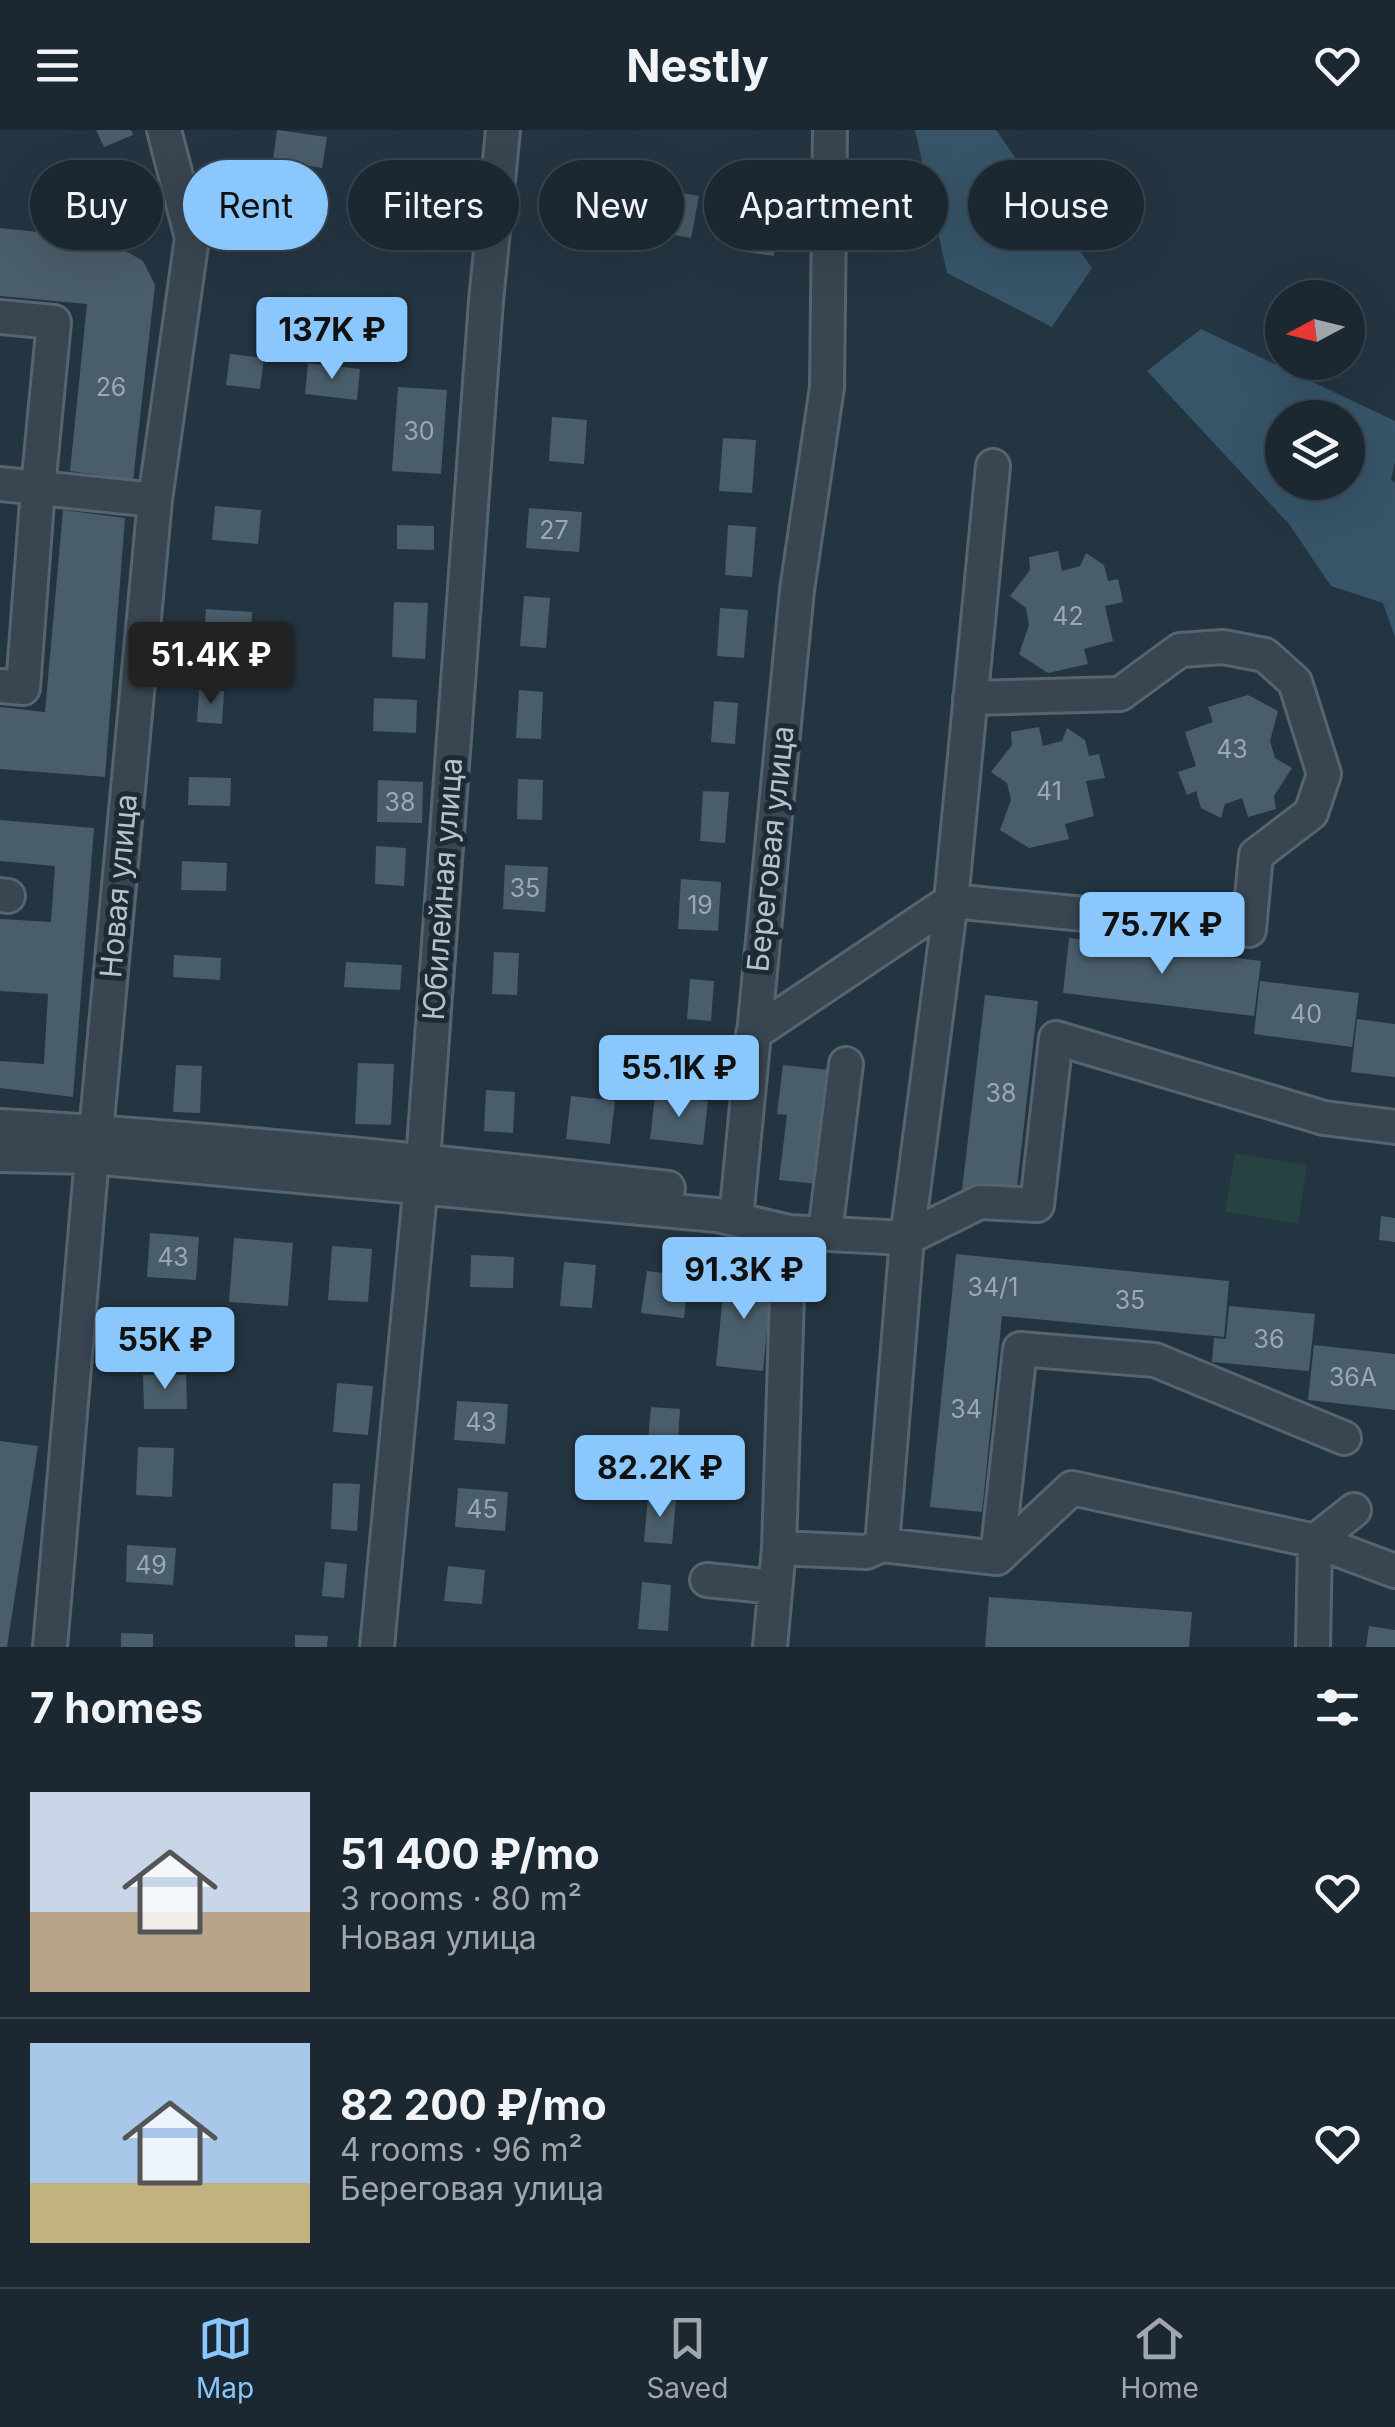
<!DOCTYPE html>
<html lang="en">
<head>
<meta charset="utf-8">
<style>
	:root { --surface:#1b2832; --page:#24303a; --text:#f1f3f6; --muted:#a0a6ac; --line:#39444d; --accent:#89c7fd }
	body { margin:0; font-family:Inter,sans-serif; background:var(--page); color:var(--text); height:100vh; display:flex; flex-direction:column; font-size:38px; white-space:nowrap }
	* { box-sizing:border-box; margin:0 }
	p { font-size:32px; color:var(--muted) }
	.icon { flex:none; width:55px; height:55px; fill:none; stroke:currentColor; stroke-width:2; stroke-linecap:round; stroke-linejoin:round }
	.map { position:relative; height:1517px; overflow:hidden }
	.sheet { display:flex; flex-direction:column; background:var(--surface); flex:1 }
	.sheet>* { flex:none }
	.banner { position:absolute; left:30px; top:30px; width:1335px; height:90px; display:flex; gap:20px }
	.needle { width:65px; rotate:263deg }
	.tools { position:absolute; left:1265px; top:150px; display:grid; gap:20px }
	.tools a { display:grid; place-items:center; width:100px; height:100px; border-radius:50%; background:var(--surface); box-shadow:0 10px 40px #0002,0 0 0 2px var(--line); font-size:50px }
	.price { position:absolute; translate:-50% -85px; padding:0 22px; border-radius:10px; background:var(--accent); color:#111; font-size:32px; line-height:65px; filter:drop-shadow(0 2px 5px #0008) }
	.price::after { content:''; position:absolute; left:50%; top:60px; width:30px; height:22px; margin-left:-15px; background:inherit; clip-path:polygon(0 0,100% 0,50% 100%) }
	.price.on { background:#222; color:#fff }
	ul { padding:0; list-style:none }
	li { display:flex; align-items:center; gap:30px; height:250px; padding:0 30px }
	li+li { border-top:2px solid var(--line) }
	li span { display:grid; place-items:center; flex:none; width:280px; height:200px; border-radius:0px; color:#555 }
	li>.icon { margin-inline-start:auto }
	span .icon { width:120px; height:120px; fill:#fffc; stroke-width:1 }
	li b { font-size:42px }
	h2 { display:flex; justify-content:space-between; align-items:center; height:120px; padding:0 30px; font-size:42px }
	.chip { padding:0 35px; border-radius:45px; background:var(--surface); box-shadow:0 10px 40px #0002,0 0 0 2px var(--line); font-size:35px; line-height:90px }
	.chip.on { background:var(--accent); color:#111 }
	header { display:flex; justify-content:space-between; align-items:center; height:130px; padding:0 30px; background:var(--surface); font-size:45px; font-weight:700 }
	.menu { display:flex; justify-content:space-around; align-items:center; height:140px; border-top:2px solid var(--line); background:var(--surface); font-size:28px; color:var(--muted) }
	.menu a { display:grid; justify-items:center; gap:5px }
	.menu .on { color:var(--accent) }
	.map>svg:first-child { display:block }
</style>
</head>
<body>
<header><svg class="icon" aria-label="menu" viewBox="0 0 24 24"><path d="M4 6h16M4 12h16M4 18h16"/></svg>Nestly<svg class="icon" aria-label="heart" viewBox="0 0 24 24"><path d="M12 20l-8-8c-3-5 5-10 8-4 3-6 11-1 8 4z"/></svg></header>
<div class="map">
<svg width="1395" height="1517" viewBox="0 0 1395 1517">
	<rect width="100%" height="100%" fill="#243542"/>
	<path fill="#264241" d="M 1235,1023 L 1307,1035 L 1298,1094 L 1225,1082 Z"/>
	<path fill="#375469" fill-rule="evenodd" d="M 915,0 L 996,0 L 1092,138 L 1052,197 L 947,143 Z
		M 1201,199 L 1395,291 L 1395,332 L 1391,350 L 1395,353 L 1395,507 L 1383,473 L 1331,456 L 1289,394 L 1147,241 ZM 1282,288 L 1348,288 L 1348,352 L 1282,352 Z"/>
	<path fill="#4a5d6a" d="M 96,0 L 131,0 L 133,5 L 104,17 Z
		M 277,0 L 327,7 L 322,38 L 273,30 Z
		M 417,28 L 436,28 L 435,49 L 417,48 Z
		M 550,53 L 599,61 L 594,90 L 545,83 Z
		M 649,57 L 699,66 L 691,108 L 641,99 Z
		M 383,58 L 423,63 L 420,98 L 379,93 Z
		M 743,81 L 779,85 L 774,126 L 738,121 Z
		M 0,98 L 105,109 L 143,131 L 155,155 L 133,350 L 70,341 L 87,174 L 0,166 Z
		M 230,224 L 264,228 L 260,259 L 226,255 Z
		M 308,233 L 360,239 L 357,270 L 305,264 Z
		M 398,257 L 447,260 L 441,344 L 392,341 Z
		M 552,287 L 587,290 L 584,334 L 549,331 Z
		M 723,308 L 756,310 L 752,363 L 719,361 Z
		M 215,376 L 261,380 L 258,414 L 212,410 Z
		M 529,378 L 582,382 L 579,422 L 526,418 Z
		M 63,380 L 125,388 L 105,647 L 0,639 L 0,577 L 45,582 Z
		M 397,395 L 434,396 L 434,420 L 397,419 Z
		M 728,395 L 756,397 L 752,447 L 725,445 Z
		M 1058,421 L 1062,441 L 1080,436 L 1086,423 L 1104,435 L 1108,451 L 1118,449 L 1123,472 L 1105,476 L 1113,511 L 1084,519 L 1088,534 L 1048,543 L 1019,524 L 1029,495 L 1026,478 L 1010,466 L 1030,440 L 1029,427 Z
		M 524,466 L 550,468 L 546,518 L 520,516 Z
		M 394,472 L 428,473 L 425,529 L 392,527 Z
		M 720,478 L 748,480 L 744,528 L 717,526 Z
		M 206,479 L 252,482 L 251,508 L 204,505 Z
		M 199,560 L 224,561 L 222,594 L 197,592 Z
		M 519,560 L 543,562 L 541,609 L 516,608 Z
		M 1248,565 L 1278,581 L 1270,611 L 1275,628 L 1292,638 L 1274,666 L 1276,679 L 1248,687 L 1242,668 L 1225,674 L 1221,688 L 1201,678 L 1196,661 L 1187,665 L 1178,642 L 1196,636 L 1185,602 L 1213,592 L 1208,577 Z
		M 374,568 L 417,570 L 416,603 L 373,601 Z
		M 714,571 L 738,573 L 735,614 L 711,612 Z
		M 1039,597 L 1043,616 L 1062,611 L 1067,598 L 1085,610 L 1089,626 L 1099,624 L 1105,648 L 1086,651 L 1094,686 L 1065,694 L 1069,709 L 1029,718 L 1000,700 L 1011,670 L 1007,653 L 991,642 L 1012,615 L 1011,602 Z
		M 189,647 L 231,648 L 230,676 L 188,675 Z
		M 518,649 L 543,650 L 542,690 L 517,689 Z
		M 378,650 L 423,652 L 422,693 L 377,692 Z
		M 703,661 L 729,662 L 725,713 L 700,711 Z
		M 0,690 L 94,698 L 73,967 L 0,958 L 0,931 L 44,934 L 48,864 L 0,861 L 0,789 L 51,792 L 55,736 L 0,731 Z
		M 376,716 L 406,718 L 404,756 L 375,754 Z
		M 182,731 L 227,733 L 226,761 L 181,760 Z
		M 505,735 L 548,737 L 545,782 L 503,779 Z
		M 681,749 L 721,752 L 718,801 L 678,799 Z
		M 1069,808 L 1261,831 L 1254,886 L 1063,863 Z
		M 494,822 L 519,823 L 517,865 L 492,864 Z
		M 174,825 L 221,828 L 220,850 L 173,847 Z
		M 346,832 L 402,835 L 400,860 L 344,857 Z
		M 690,849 L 714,851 L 711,891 L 687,889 Z
		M 1260,851 L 1359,863 L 1352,917 L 1254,904 Z
		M 985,865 L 1038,871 L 1016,1066 L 962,1060 Z
		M 1357,889 L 1395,894 L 1395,947 L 1351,942 Z
		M 358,933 L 394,934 L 391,995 L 355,994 Z
		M 176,935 L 202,936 L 200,983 L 173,982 Z
		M 783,935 L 829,940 L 817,1054 L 779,1050 L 787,985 L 777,984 Z
		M 486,960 L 515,962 L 513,1003 L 484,1001 Z
		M 571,966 L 615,971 L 610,1014 L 566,1009 Z
		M 655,966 L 708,971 L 703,1015 L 650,1009 Z
		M 1381,1086 L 1395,1088 L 1395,1112 L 1379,1110 Z
		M 150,1103 L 199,1107 L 196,1150 L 147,1147 Z
		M 234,1108 L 293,1113 L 288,1176 L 229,1172 Z
		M 332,1116 L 372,1119 L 368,1172 L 328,1170 Z
		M 956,1124 L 1229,1151 L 1224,1207 L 1002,1186 L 982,1382 L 930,1377 Z
		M 471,1125 L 514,1127 L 513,1158 L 470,1157 Z
		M 564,1132 L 596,1135 L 592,1178 L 560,1176 Z
		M 647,1141 L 689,1146 L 684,1188 L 641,1183 Z
		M 725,1143 L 772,1148 L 763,1241 L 716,1236 Z
		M 1229,1176 L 1315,1184 L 1309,1241 L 1212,1232 L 1214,1208 L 1226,1209 Z
		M 1314,1215 L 1395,1224 L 1395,1280 L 1308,1270 Z
		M 143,1245 L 186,1245 L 187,1279 L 144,1279 Z
		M 337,1253 L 373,1256 L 368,1305 L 333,1302 Z
		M 457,1271 L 508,1274 L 505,1314 L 454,1310 Z
		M 651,1277 L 680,1279 L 677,1324 L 647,1322 Z
		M 0,1311 L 38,1316 L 7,1517 L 0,1517 Z
		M 138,1317 L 174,1318 L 172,1367 L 136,1365 Z
		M 333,1353 L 360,1354 L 357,1401 L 331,1399 Z
		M 458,1358 L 508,1362 L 505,1401 L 455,1397 Z
		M 648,1366 L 676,1369 L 672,1414 L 644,1412 Z
		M 127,1415 L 176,1418 L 173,1455 L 126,1452 Z
		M 325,1432 L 347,1434 L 344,1468 L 322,1466 Z
		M 448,1436 L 485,1440 L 482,1474 L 444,1471 Z
		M 642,1452 L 671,1455 L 668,1501 L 638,1499 Z
		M 989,1467 L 1192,1482 L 1189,1517 L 985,1517 Z
		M 1369,1496 L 1395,1500 L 1395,1517 L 1366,1517 Z
		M 121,1503 L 153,1504 L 153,1517 L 121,1517 Z
		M 295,1505 L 328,1506 L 327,1517 L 295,1517 Z"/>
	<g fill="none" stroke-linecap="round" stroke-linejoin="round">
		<defs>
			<path id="minor" d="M 0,187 L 54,192 L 38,358 L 23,558 L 0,556
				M 0,354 L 155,370
				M 0,765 L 8,766
				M 753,904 L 951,771 L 1249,800 L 1256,725 L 1311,683 L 1324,644 L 1295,552 L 1265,525 L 1223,517 L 1180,520 L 1120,564 L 970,568
				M 0,996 C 223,1009 445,1033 668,1058
				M 0,1025 L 92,1027 L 717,1085 L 789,1102 L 779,1418 L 770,1517
				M 736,1089 L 797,460 L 827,257 L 830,0
				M 789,1102 L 907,1108 L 980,1072 L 1037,1075 L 1056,908 L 1324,988 L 1395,997
				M 825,1103 L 846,934
				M 882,1415 L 907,1108 L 951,771 L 993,336
				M 779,1418 L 866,1422 L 882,1415 L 997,1428 L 1020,1219 L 1155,1230 L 1344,1308
				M 997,1428 L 1072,1358 L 1315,1411 L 1395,1441
				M 707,1450 L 775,1457
				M 50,1517 L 92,1027 L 96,1002 L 155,370 L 192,108 L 164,0
				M 377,1517 L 423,1031 L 486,171 L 503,0
				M 1313,1517 L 1315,1411 L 1354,1380"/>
		</defs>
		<use href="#minor" stroke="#56646e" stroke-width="38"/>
		<use href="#minor" stroke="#394651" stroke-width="32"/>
	</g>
	<g text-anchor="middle" stroke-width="10" stroke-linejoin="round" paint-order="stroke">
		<g font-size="25" fill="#9aa8b3">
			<text x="111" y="266">26</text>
			<text x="419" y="310">30</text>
			<text x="554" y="409">27</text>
			<text x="1068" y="495">42</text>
			<text x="1232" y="628">43</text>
			<text x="1049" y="670">41</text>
			<text x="400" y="681">38</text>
			<text x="525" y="767">35</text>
			<text x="700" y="784">19</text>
			<text x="1306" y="893">40</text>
			<text x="1001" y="972">38</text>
			<text x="173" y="1136">43</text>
			<text x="993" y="1166">34/1</text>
			<text x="1130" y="1179">35</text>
			<text x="1269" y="1218">36</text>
			<text x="1353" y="1256">36А</text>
			<text x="966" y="1288">34</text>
			<text x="481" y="1301">43</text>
			<text x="482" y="1388">45</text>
			<text x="151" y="1444">49</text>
		</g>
		<g font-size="30" fill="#b5c1cb" stroke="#1d2b36">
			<text transform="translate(771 719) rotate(-84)" y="10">Береговая улица</text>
			<text transform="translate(119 756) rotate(-85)" y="10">Новая улица</text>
			<text transform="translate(443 759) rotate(-86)" y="10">Юбилейная улица</text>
		</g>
	</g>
</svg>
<div class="tools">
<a><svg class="needle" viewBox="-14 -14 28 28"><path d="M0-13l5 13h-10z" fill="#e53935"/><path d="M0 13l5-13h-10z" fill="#a0a6ac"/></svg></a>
<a><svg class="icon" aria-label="layers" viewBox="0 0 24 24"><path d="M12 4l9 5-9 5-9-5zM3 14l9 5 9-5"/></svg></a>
</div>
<b class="price" style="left:332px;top:252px">137K ₽</b>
<b class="price on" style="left:211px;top:577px">51.4K ₽</b>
<b class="price" style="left:1162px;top:847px">75.7K ₽</b>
<b class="price" style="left:679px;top:990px">55.1K ₽</b>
<b class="price" style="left:744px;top:1192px">91.3K ₽</b>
<b class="price" style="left:165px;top:1262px">55K ₽</b>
<b class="price" style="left:660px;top:1390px">82.2K ₽</b>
<div class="banner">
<a class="chip">Buy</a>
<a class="chip on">Rent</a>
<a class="chip">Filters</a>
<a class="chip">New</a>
<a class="chip">Apartment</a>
<a class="chip">House</a>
</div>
</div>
<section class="sheet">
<h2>7 homes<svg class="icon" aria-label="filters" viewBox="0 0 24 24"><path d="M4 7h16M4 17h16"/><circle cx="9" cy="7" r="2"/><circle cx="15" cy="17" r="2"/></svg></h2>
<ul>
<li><span style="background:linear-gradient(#c9d6e8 60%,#b9a48a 0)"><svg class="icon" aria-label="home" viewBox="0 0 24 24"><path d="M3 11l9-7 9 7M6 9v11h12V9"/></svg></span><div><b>51 400 ₽/mo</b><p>3 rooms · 80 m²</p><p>Новая улица</p></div><svg class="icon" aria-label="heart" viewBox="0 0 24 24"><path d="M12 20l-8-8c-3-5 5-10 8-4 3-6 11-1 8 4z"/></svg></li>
<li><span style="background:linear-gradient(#a9c7e8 70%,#c2b280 0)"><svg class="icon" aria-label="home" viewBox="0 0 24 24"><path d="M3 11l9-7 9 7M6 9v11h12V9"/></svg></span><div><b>82 200 ₽/mo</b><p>4 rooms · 96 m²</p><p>Береговая улица</p></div><svg class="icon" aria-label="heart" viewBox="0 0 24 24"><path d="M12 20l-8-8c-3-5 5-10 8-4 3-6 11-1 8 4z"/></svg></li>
</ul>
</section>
<nav class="menu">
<a class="on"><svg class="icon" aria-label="map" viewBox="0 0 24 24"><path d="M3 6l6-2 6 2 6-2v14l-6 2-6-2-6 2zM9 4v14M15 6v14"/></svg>Map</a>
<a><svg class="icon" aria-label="saved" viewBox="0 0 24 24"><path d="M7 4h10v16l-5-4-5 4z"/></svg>Saved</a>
<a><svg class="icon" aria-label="home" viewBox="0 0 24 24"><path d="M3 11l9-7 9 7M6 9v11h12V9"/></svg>Home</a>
</nav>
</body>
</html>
